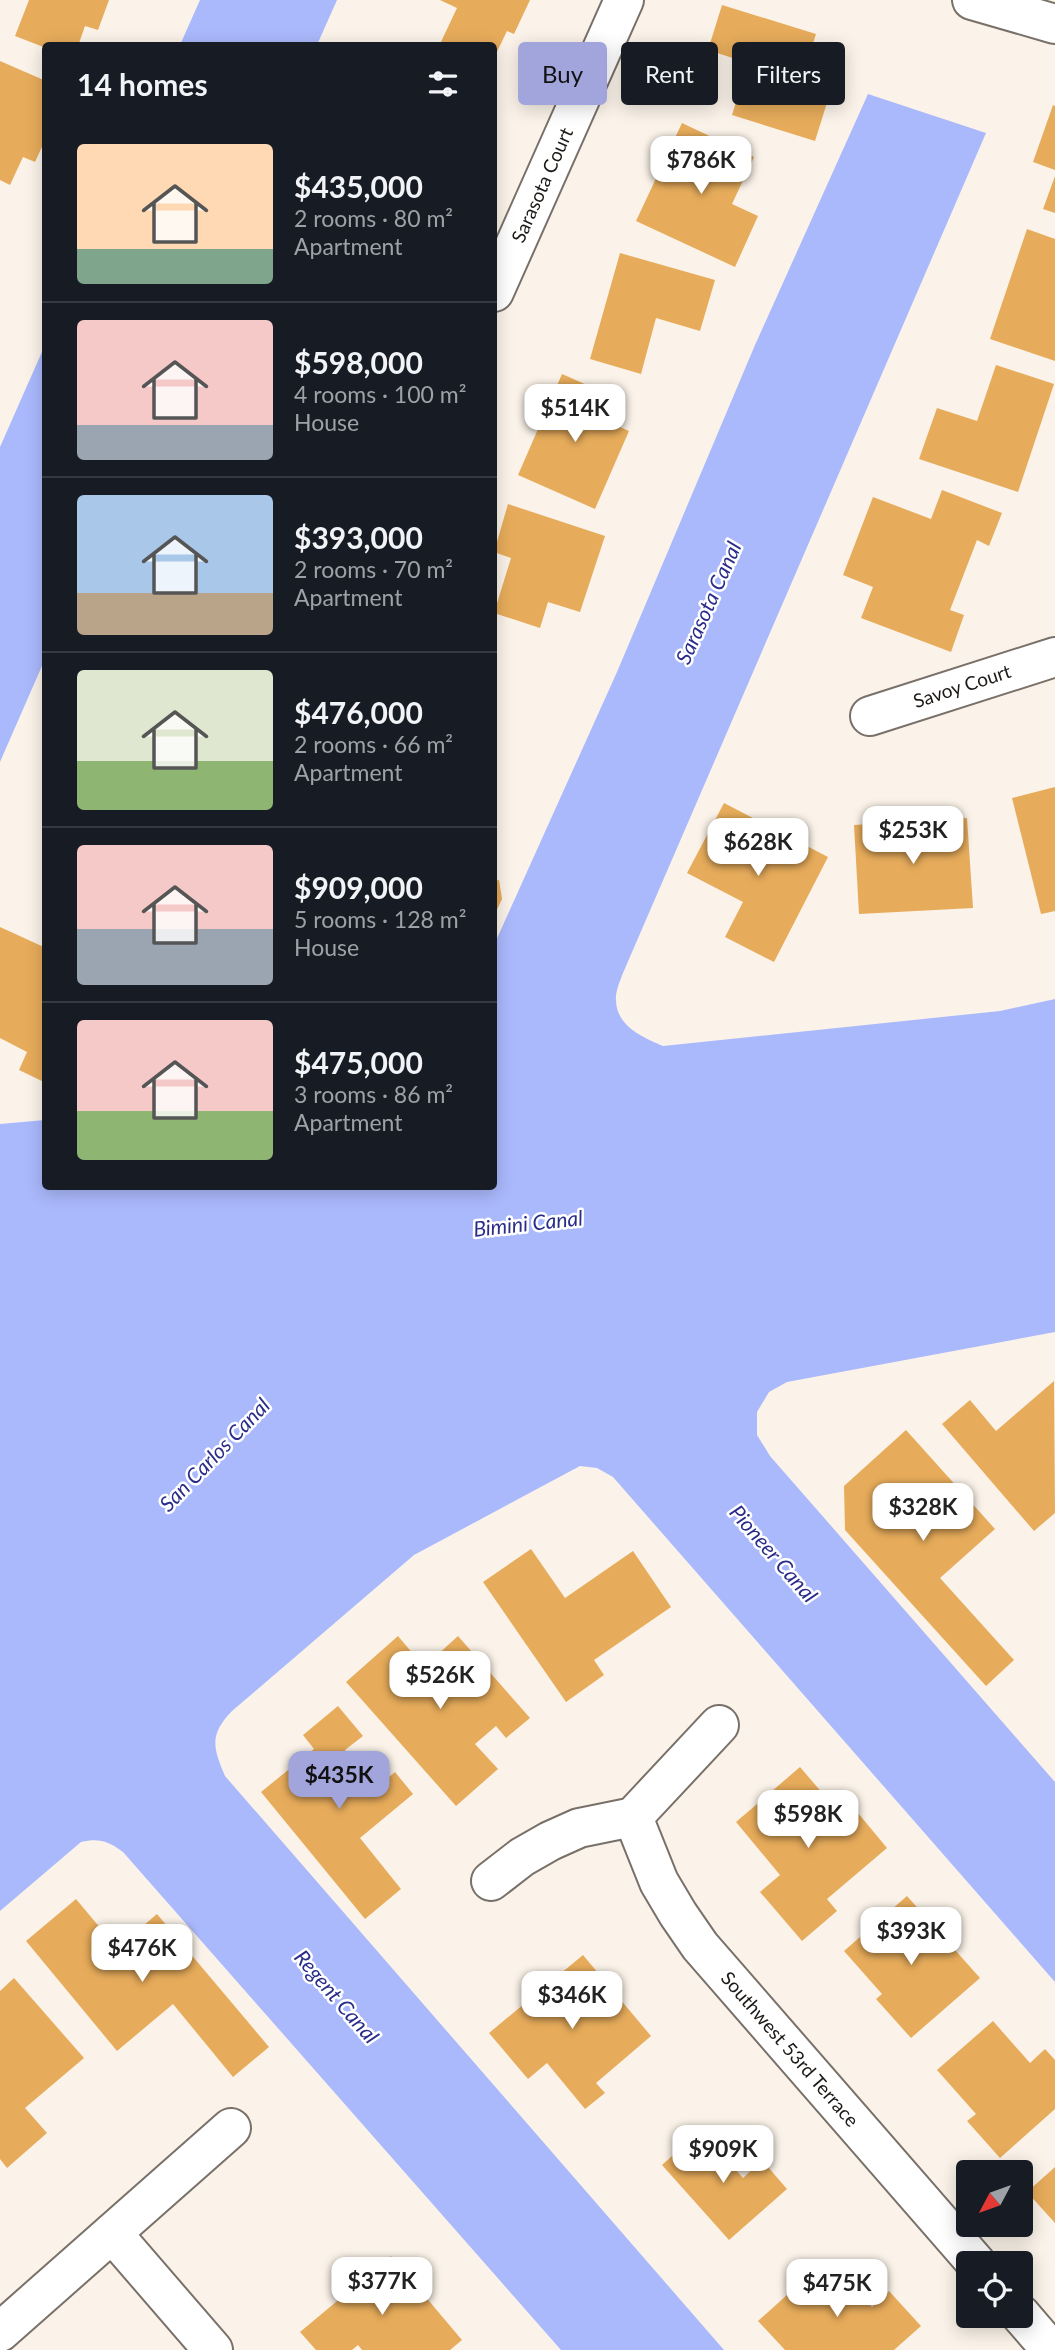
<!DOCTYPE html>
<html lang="en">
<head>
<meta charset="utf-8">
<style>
	:root { --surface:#171b24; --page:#20242c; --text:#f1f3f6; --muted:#9ea1a6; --line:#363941; --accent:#a1a5db }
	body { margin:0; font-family:Lato,sans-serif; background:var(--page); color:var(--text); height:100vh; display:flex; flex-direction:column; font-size:26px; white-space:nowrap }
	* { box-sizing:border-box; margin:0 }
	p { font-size:23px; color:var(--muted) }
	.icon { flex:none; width:38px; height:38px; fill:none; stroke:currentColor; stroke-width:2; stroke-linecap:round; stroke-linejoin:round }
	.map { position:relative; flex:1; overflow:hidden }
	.panel { position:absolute; left:42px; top:42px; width:455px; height:1148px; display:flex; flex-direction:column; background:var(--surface); border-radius:7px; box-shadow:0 4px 18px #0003 }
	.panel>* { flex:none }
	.top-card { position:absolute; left:518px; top:42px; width:430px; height:63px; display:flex; gap:14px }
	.needle { width:46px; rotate:229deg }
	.buttons { position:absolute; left:956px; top:2160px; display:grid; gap:14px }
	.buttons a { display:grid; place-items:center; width:77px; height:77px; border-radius:7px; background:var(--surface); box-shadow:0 4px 18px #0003; font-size:35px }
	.price { position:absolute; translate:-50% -60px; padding:0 16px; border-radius:14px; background:#fff; color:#222; font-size:23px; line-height:46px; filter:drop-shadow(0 2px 4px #0008) }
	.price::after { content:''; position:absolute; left:50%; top:42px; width:21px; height:16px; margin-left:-10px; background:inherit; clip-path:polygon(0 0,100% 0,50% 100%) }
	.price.selected { background:var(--accent); color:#111 }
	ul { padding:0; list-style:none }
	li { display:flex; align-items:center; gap:21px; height:175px; padding:0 35px }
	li+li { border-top:2px solid var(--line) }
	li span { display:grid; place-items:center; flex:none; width:196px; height:140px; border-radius:7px; color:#555 }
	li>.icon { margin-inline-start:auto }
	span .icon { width:84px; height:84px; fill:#fffc; stroke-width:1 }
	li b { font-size:30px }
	h2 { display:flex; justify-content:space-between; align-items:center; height:84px; padding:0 35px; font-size:30px }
	.chip { padding:0 24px; border-radius:7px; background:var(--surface); box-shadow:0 4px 18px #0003; font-size:24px; line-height:63px }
	.chip.selected { background:var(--accent); color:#111 }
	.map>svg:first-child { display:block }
</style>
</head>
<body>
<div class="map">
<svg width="1055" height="2350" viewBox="0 0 1055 2350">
	<rect width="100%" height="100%" fill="#fbf3e9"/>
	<path fill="#aab9fc" d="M 200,0 L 337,0 L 317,45 L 180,45 Z
		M 868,94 L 986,133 L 623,973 C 620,981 615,992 616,1001 C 617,1026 642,1037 663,1046 L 1000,1011 L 1055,999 L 1055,1332 L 787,1382 L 769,1392 L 757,1412 L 757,1435 L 770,1456 L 1055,1782 L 1055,1982 L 613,1477 L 597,1468 L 580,1466 L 414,1555 L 232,1711 C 209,1735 213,1747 225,1776 L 724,2350 L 561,2350 L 123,1852 C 108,1841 99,1838 81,1842 L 0,1911 L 0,1124 L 45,1120 L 46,1186 L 494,1186 L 494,945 L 617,672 L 755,345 Z
		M 45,345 L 45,659 L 0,762 L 0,447 Z"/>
	<path fill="#e7ac5b" d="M 29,0 L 109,0 L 98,30 L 85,26 L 78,46 L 46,46 L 46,48 L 15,36 Z
		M 440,0 L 530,0 L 514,34 L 507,31 L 494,58 L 494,46 L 439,46 L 457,8 Z
		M 722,5 L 816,34 L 801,81 L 831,90 L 815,141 L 732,115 L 748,63 L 708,50 Z
		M 0,61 L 46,81 L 46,138 L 35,162 L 23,157 L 10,185 L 0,180 Z
		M 1053,105 L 1055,106 L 1055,170 L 1033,162 Z
		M 682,123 L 754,157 L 732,204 L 758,216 L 735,267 L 636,221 Z
		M 1055,176 L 1055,213 L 1043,209 Z
		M 1027,229 L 1055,239 L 1055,361 L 990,339 Z
		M 620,253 L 715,280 L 700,331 L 656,318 L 641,374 L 590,359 Z
		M 996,365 L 1054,384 L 1018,492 L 919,459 L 937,408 L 977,421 Z
		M 562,374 L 612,396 L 602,419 L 629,431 L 595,509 L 518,475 Z
		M 942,490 L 1002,513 L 989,546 L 977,540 L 950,610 L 964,615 L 951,652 L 861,618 L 873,587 L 843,575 L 873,497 L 931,519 Z
		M 508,504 L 605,536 L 580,612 L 548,602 L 540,628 L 494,613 L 511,558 L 494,552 Z
		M 1055,787 L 1055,911 L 1041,914 L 1012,798 Z
		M 724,803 L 828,857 L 774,962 L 725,937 L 743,902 L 687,873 Z
		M 967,818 L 973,908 L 859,914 L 854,825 Z
		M 499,880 L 502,899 L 494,916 L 494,881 Z
		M 0,927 L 46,948 L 46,1083 L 19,1070 L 27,1052 L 0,1038 Z
		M 1054,1381 L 1055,1513 L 1034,1531 L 942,1424 L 970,1400 L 996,1431 Z
		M 906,1430 L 995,1529 L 940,1578 L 1014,1660 L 986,1686 L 845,1530 L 844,1486 Z
		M 531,1549 L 565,1598 L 633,1551 L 671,1607 L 594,1660 L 604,1675 L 566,1702 L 483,1582 Z
		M 398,1636 L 424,1667 L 458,1636 L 530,1718 L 506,1738 L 496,1726 L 475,1744 L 498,1769 L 456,1806 L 346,1682 Z
		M 338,1706 L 363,1736 L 345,1750 L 376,1788 L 395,1772 L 413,1794 L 360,1838 L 401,1889 L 365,1919 L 261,1792 L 314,1749 L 303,1735 Z
		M 800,1767 L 842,1816 L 853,1807 L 887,1848 L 827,1899 L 837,1911 L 802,1941 L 760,1892 L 780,1875 L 736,1822 Z
		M 907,1896 L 980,1978 L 911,2038 L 876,1999 L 882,1994 L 844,1951 Z
		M 76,1899 L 117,1948 L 157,1914 L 269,2047 L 233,2077 L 173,2004 L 117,2051 L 26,1941 Z
		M 583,1955 L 651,2036 L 596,2083 L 605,2093 L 585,2109 L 547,2063 L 528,2079 L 489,2033 Z
		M 14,1978 L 84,2058 L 25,2108 L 47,2133 L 7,2168 L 0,2159 L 0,1991 Z
		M 993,2021 L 1030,2063 L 1045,2049 L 1055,2060 L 1055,2109 L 1000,2158 L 967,2121 L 976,2114 L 937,2070 Z
		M 701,2130 L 743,2178 L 762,2160 L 787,2189 L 729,2240 L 662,2165 Z
		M 1055,2167 L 1055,2223 L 1027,2192 Z
		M 391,2256 L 462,2340 L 450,2350 L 362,2350 L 358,2345 L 352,2350 L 316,2350 L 300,2332 Z
		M 818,2267 L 840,2292 L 850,2282 L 872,2307 L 889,2291 L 921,2326 L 894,2350 L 785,2350 L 758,2321 Z"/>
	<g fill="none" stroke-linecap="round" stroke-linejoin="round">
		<defs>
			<path id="minor" d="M 972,0 L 1055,24
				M 494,292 L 624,0
				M 870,716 L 1055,657
				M 633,1817 L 659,1882 L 678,1914 L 700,1946 L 976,2263
				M 491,1881 L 522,1857 L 550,1841 L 579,1828 L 633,1817 L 719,1725
				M 112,2233 L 213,2350
				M 1020,2314 L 1051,2350
				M 0,2332 L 231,2128"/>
		</defs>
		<use href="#minor" stroke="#797169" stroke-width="42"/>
		<use href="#minor" stroke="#fff" stroke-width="38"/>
	</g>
	<g text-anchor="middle" stroke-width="5" stroke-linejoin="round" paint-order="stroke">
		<g font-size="19" fill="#1c1916" stroke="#fff">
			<text transform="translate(542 185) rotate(-66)" y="7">Sarasota Court</text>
			<text transform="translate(962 686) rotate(-18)" y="7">Savoy Court</text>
			<text transform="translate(790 2049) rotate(49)" y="7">Southwest 53rd Terrace</text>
		</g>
		<g font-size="21" font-style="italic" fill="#292d89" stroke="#fff">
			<text transform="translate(709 603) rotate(-66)" y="7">Sarasota Canal</text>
			<text transform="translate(528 1224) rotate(-6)" y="7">Bimini Canal</text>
			<text transform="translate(215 1455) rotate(-46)" y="7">San Carlos Canal</text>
			<text transform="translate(773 1554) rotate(49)" y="7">Pioneer Canal</text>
			<text transform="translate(336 1997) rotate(49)" y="7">Regent Canal</text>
		</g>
	</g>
</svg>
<div class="buttons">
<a><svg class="needle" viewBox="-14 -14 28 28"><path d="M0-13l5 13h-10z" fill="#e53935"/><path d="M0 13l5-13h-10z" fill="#9ea1a6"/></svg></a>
<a><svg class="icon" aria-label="locate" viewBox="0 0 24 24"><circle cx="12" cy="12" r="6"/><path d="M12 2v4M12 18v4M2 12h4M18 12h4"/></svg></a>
</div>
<b class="price" style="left:701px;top:196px">$786K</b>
<b class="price" style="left:575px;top:444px">$514K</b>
<b class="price" style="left:913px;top:866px">$253K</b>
<b class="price" style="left:758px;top:878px">$628K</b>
<b class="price" style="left:923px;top:1543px">$328K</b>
<b class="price" style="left:440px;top:1711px">$526K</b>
<b class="price selected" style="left:339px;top:1811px">$435K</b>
<b class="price" style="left:808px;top:1850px">$598K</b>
<b class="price" style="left:911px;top:1967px">$393K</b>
<b class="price" style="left:142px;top:1984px">$476K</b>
<b class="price" style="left:572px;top:2031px">$346K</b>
<b class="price" style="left:723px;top:2185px">$909K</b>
<b class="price" style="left:382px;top:2317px">$377K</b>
<b class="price" style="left:837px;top:2319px">$475K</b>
<div class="top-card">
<a class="chip selected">Buy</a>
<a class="chip">Rent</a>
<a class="chip">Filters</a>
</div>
<section class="panel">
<h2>14 homes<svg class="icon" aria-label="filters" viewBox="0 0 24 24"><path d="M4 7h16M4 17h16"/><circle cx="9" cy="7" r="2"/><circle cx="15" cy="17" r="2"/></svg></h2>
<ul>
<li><span style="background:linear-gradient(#ffd9b3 75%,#7fa58c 0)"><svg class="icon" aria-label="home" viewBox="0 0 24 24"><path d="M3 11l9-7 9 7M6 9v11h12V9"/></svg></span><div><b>$435,000</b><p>2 rooms · 80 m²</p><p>Apartment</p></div></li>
<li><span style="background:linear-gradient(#f6c9c9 75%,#9aa5b1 0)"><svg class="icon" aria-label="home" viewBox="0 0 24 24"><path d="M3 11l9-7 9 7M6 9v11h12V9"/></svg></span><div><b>$598,000</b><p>4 rooms · 100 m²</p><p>House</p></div></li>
<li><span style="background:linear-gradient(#a9c7e8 70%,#b9a48a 0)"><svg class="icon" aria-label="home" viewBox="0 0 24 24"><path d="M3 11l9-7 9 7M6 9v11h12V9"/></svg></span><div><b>$393,000</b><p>2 rooms · 70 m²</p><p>Apartment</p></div></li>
<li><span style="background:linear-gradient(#dfe7d0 65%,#8fb573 0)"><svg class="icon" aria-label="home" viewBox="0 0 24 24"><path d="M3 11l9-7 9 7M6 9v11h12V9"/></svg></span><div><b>$476,000</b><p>2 rooms · 66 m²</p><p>Apartment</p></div></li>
<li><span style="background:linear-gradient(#f6c9c9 60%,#9aa5b1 0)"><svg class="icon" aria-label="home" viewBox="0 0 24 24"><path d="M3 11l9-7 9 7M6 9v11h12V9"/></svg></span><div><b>$909,000</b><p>5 rooms · 128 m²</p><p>House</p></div></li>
<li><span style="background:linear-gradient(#f6c9c9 65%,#8fb573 0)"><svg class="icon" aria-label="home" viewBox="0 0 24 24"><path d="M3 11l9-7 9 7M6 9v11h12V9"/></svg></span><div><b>$475,000</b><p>3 rooms · 86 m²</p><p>Apartment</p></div></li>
</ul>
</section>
</div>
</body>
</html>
